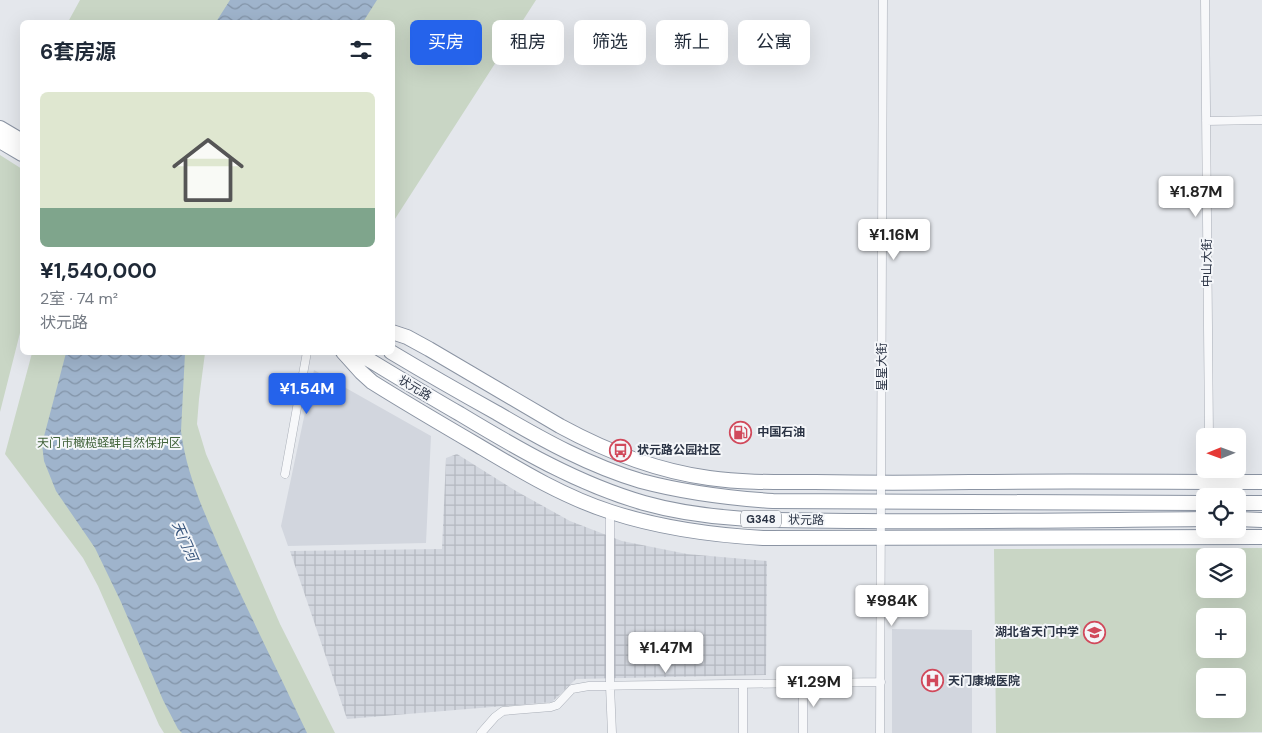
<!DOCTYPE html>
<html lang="zh">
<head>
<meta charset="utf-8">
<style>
	:root { --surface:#fff; --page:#f2f2f3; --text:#1f2937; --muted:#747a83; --line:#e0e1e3; --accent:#2563eb }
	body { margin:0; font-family:"DM Sans","Noto Sans SC",sans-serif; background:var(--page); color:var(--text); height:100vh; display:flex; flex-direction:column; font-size:19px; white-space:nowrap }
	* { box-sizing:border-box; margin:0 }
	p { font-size:16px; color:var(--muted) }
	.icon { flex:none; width:28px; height:28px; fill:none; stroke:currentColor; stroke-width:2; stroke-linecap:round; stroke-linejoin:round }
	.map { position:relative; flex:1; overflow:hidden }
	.panel { position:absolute; left:20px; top:20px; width:375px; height:335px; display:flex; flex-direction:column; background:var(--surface); border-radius:8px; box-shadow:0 5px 20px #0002 }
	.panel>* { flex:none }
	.guide { position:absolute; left:410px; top:20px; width:475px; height:45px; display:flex; gap:10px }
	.needle { width:32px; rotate:269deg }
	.fabs { position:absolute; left:1196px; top:428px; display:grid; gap:10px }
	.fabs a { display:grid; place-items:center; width:50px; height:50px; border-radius:8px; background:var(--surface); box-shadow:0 5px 20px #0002; font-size:25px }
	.price { position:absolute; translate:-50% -42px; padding:0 11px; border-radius:5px; background:#fff; color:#222; font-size:16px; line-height:32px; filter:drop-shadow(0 1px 2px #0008) }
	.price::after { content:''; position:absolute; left:50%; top:30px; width:15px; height:11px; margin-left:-8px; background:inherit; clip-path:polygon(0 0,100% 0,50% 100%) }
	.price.on { background:var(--accent); color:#fff }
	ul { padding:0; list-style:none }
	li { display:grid; align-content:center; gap:10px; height:265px; padding:0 20px }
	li+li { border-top:1px solid var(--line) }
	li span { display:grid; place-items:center; height:155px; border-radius:8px; color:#555 }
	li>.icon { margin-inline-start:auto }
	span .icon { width:90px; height:90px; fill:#fffc; stroke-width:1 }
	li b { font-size:21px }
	h2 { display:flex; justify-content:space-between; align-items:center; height:60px; padding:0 20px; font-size:21px }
	.chip { padding:0 18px; border-radius:8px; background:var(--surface); box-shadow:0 5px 20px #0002; font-size:18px; line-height:45px }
	.chip.on { background:var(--accent); color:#fff }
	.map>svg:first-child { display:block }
</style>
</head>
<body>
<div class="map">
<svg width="1262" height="733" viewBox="0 0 1262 733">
	<defs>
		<pattern id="industrial-grid" width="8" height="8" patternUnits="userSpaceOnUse" patternTransform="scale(1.25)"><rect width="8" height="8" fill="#d2d6de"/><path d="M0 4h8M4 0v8" fill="none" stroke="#b4b8c0"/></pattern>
		<pattern id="water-waves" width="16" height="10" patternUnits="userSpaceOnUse" patternTransform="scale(1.25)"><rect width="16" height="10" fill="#9fb4cc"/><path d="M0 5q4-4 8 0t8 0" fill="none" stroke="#8293a7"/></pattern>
	</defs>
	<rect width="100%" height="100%" fill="#e4e7ec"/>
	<path fill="#d2d6de" d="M 314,370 L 431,436 L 426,543 L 288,546 L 281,526 Z
		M 892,629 L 972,630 L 972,733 L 892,733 Z"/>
	<path fill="url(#industrial-grid)" d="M 457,454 L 516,491 L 570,521 L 622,541 L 687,554 L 767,561 L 766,675 L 576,679 L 552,702 L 347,719 L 290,551 L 442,549 L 446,458 Z"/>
	<path fill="#c9d6c5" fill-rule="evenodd" d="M 80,0 L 536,0 L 393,222 L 392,22 L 68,22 Z
		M 0,155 L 22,169 L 22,325 L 0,412 Z
		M 32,353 L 205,353 L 199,399 L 197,424 L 206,454 L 280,624 L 335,733 L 164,733 L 159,725 L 98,586 L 83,558 L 5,454 Z
		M 1262,548 L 1262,732 L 996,733 L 994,549 ZM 1205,556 L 1238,556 L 1238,589 L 1205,589 ZM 1238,616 L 1238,649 L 1205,649 L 1205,616 ZM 1238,676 L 1238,709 L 1205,709 L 1205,676 Z"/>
	<path fill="url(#water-waves)" d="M 230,0 L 377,0 L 363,22 L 216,22 Z
		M 66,353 L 185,353 L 181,431 C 186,472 203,510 219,547 C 247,610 278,671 307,733 L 182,733 L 178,729 L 163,700 L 121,602 L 95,548 L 56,491 L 44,461 L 42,444 Z"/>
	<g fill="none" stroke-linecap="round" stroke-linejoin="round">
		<defs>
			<path id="minor" d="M 1205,0 L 1209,436
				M 1206,121 L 1262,120
				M 285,474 L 307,352
				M 1208,496 L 1209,469
				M 610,512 L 610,686 L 612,733
				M 481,733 L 495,717 L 503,711 L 551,707 L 557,705 L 572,689 L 589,686 L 881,682
				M 743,733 L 743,684
				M 803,733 L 803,683
				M 880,733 L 883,0"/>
			<path id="trunk" d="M 0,128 L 22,141
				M 0,141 L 22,154
				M 392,332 L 407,337 L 429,349 L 560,426 C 606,451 657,471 709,478 C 744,483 780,482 815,482 C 867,483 919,483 970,482 C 1068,481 1165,482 1262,482
				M 343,352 L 361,372 L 372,382 C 407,404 443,425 479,446 C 521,471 564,497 611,512 C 660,528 711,535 763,538 L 1262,537
				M 356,352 C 391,373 425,394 460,414 C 518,449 578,484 644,503 C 715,523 789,520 861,521 C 976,522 1090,520 1205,519
				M 391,352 C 426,373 461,393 497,413 C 543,440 590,466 641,481 C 686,493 727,498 773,501 L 1205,503
				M 1238,503 L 1262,503
				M 1238,519 L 1262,520"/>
		</defs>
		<use href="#minor" stroke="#a9aeb7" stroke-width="9"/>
		<use href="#trunk" stroke="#8b94a3" stroke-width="16"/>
		<use href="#minor" stroke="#f7f8fa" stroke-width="8"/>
		<use href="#trunk" stroke="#fff" stroke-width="14"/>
	</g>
	<defs>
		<symbol id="fuel-ring" viewBox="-11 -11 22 22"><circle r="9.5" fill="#f4f6f9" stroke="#d1495b" stroke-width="1.5"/><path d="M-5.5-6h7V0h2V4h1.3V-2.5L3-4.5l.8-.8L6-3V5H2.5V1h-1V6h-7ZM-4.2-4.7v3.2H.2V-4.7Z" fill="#d1495b"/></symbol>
		<symbol id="bus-ring" viewBox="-11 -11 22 22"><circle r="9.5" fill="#f4f6f9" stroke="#d1495b" stroke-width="1.5"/><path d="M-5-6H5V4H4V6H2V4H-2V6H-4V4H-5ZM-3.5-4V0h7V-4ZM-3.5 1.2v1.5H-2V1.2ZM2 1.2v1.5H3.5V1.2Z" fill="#d1495b"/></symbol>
		<symbol id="school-ring" viewBox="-11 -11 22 22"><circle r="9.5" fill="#f4f6f9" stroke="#d1495b" stroke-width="1.5"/><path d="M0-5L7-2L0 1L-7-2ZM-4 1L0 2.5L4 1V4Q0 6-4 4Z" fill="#d1495b"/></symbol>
		<symbol id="hospital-ring" viewBox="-11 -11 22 22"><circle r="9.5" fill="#f4f6f9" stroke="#d1495b" stroke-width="1.5"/><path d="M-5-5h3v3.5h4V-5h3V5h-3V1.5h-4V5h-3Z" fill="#d1495b"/></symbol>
	</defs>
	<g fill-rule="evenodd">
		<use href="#fuel-ring" x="728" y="420" width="25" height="25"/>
		<use href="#bus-ring" x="608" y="438" width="25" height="25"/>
		<use href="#school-ring" x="1082" y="620" width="25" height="25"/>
		<use href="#hospital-ring" x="920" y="668" width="25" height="25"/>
	</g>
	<g text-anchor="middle" stroke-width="4" stroke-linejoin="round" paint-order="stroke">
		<rect fill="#f4f6f9" stroke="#676e7b" stroke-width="1" x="741" y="510.5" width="40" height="17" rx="4"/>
		<g font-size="11" font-weight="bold" fill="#2b3445">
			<text x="761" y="523">G348</text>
		</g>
		<g font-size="12" fill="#2b3445" stroke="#f4f6f9">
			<text transform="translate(1207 263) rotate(-90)" y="4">中山大街</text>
			<text transform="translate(882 367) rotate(-90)" y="4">星星大街</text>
			<text transform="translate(415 388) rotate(31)" y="4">状元路</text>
			<text transform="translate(806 520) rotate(1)" y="4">状元路</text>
		</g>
		<g font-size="12" font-weight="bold" fill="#2b3445" stroke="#f4f6f9" text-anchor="start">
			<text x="757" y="436">中国石油</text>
			<text x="637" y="454">状元路公园社区</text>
			<text x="1079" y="636" text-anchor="end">湖北省天门中学</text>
			<text x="948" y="685">天门康城医院</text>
		</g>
		<g font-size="12" fill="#3f6138" stroke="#f4f6f9">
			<text x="109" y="447">天门市橄榄蛏蚌自然保护区</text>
		</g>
		<g font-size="14" font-style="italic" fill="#34527a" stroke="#f4f6f9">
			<text transform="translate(185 541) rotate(66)" y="5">天门河</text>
		</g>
	</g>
</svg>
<div class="fabs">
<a><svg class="needle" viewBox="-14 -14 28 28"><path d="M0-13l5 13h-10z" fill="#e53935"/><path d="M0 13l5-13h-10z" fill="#747a83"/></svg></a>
<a><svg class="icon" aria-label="locate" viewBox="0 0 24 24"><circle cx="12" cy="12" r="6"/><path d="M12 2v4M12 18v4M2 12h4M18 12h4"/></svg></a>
<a><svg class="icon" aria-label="layers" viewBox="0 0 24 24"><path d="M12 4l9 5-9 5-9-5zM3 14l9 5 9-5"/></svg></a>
<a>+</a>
<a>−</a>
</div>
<b class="price" style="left:1196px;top:218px">¥1.87M</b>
<b class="price" style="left:894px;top:261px">¥1.16M</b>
<b class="price on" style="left:307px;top:415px">¥1.54M</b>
<b class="price" style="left:892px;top:627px">¥984K</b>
<b class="price" style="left:666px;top:674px">¥1.47M</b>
<b class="price" style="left:814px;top:708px">¥1.29M</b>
<div class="guide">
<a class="chip on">买房</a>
<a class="chip">租房</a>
<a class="chip">筛选</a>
<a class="chip">新上</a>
<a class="chip">公寓</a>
</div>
<section class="panel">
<h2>6套房源<svg class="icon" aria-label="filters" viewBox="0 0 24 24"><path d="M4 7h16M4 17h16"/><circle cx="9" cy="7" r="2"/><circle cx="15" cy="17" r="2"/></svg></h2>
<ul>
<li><span style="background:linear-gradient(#dfe7d0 75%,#7fa58c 0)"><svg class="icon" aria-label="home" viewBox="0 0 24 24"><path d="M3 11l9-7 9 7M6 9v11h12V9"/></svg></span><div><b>¥1,540,000</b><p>2室 · 74 m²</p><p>状元路</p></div></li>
</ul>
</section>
</div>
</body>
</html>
